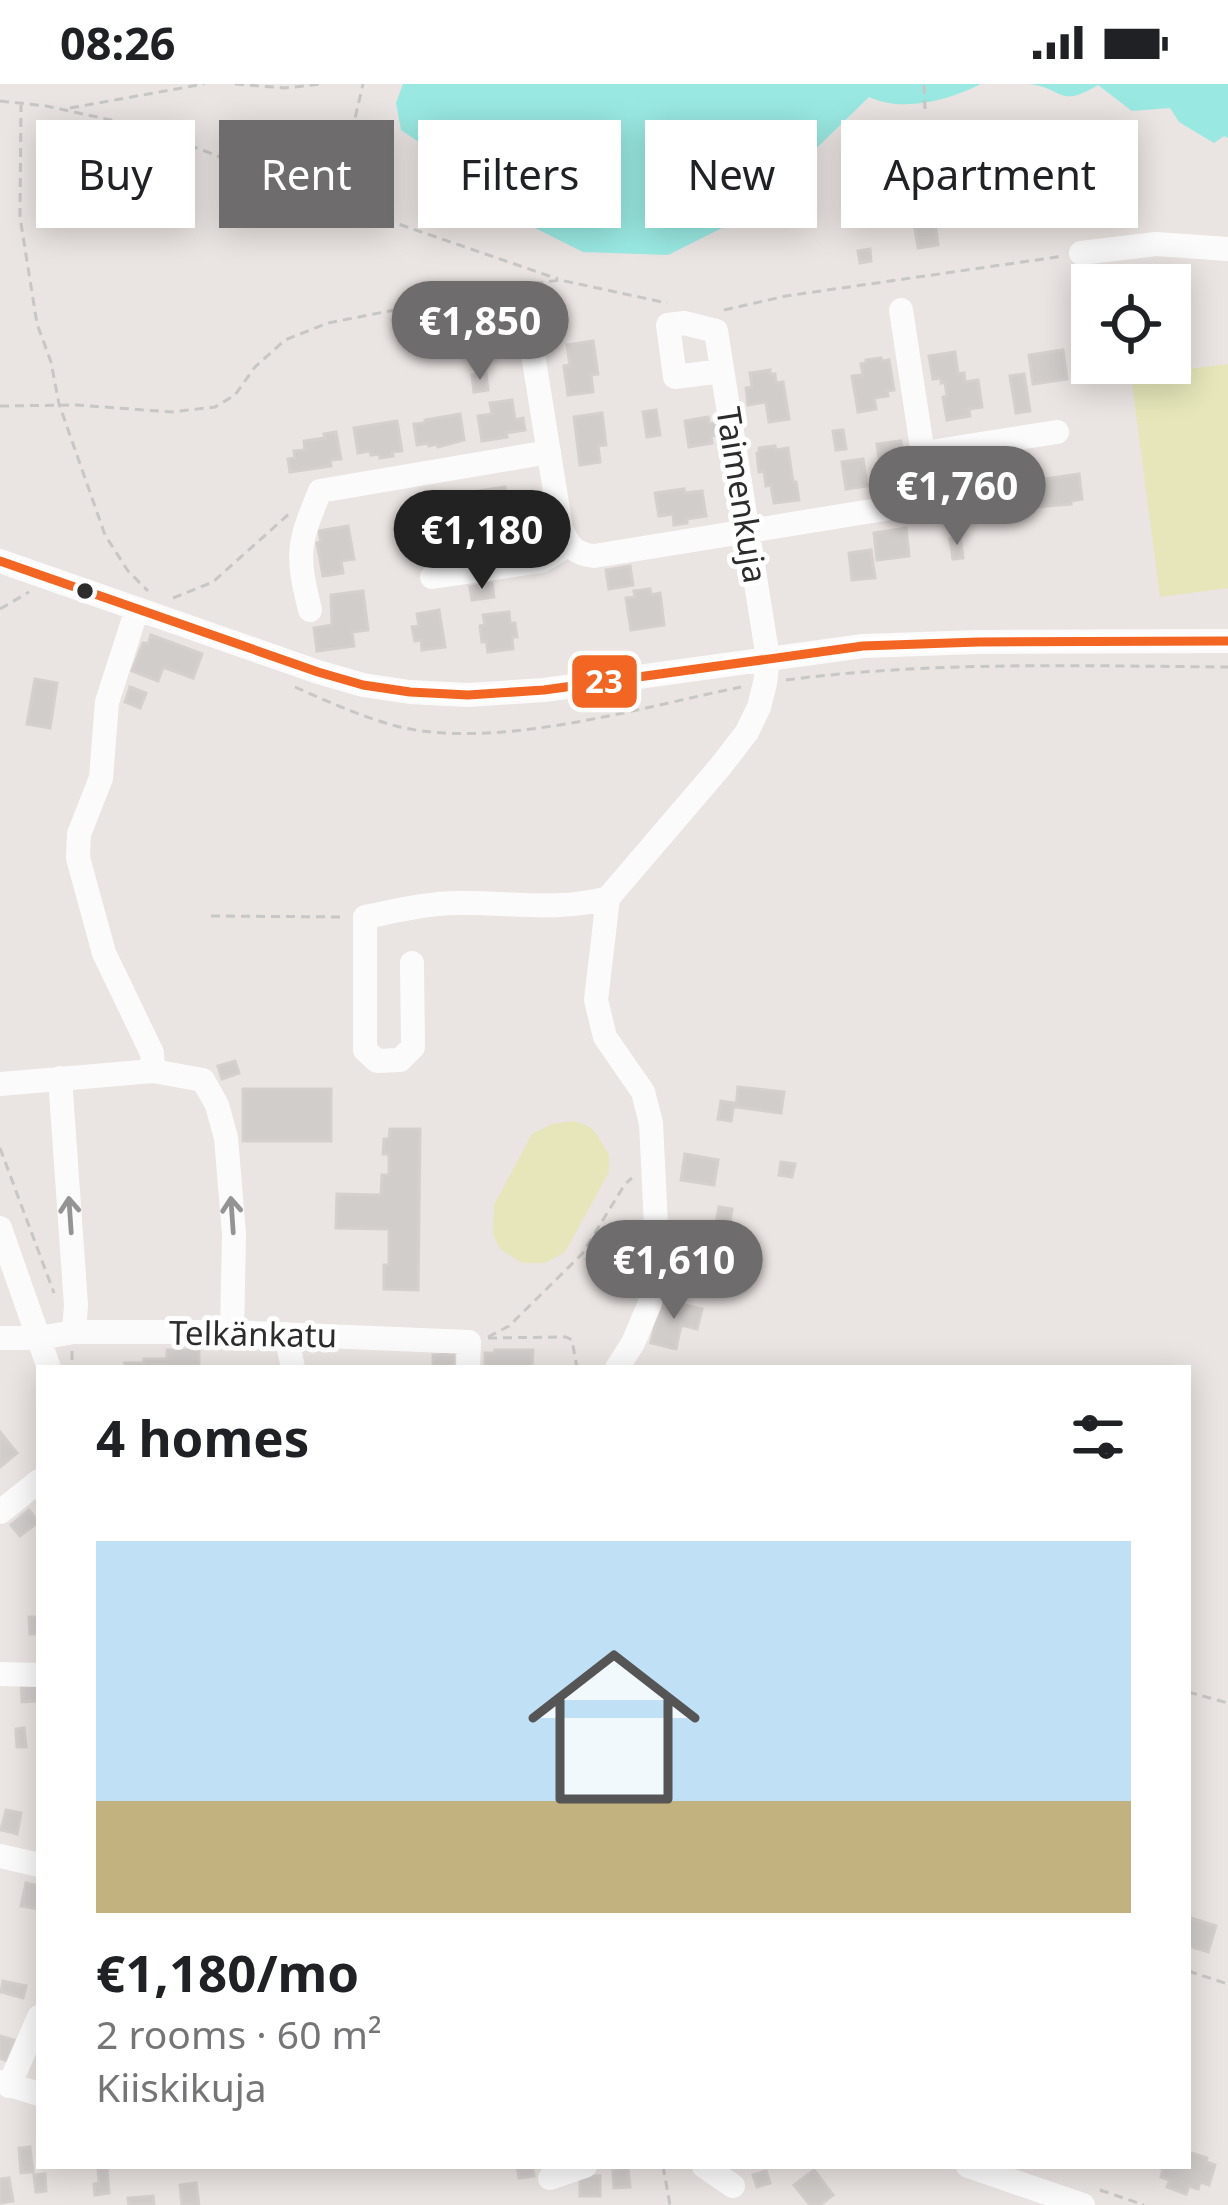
<!DOCTYPE html>
<html lang="en">
<head>
<meta charset="utf-8">
<style>
	:root { --surface:#fff; --page:#f2f2f2; --text:#202124; --muted:#757577; --accent:#6e6c6c }
	body { margin:0; font-family:"Noto Sans",sans-serif; background:var(--page); color:var(--text); height:100vh; display:flex; flex-direction:column; font-size:45px; white-space:nowrap }
	* { box-sizing:border-box; margin:0 }
	p { font-size:39px; color:var(--muted) }
	.icon { flex:none; width:66px; height:66px; fill:none; stroke:currentColor; stroke-width:2; stroke-linecap:round; stroke-linejoin:round }
	.map { position:relative; flex:1; overflow:hidden }
	.panel { position:absolute; left:36px; top:1281px; width:1155px; height:804px; display:flex; flex-direction:column; background:var(--surface); border-radius:0px; box-shadow:0 6px 30px #0003 }
	.panel>* { flex:none }
	.banner { position:absolute; left:36px; top:36px; width:1158px; height:108px; display:flex; gap:24px }
	.controls { position:absolute; left:1071px; top:180px; display:grid; gap:24px }
	.controls a { display:grid; place-items:center; width:120px; height:120px; border-radius:0px; background:var(--surface); box-shadow:0 6px 30px #0003; font-size:60px }
	.price { position:absolute; translate:-50% -102px; padding:0 27px; border-radius:42px; background:var(--accent); color:#fff; font-size:39px; line-height:78px; filter:drop-shadow(0 3px 6px #0008) }
	.price::after { content:''; position:absolute; left:50%; top:72px; width:36px; height:27px; margin-left:-18px; background:inherit; clip-path:polygon(0 0,100% 0,50% 100%) }
	.price.active { background:#222; color:#fff }
	ul { padding:0; list-style:none }
	li { display:grid; align-content:center; gap:24px; height:636px; padding:0 60px }
	li span { display:grid; place-items:center; height:372px; border-radius:0px; color:#555 }
	li>.icon { margin-inline-start:auto }
	span .icon { width:216px; height:216px; fill:#fffc; stroke-width:1 }
	li b { font-size:51px }
	h2 { display:flex; justify-content:space-between; align-items:center; height:144px; padding:0 60px; font-size:51px }
	.chip { padding:0 42px; border-radius:0px; background:var(--surface); box-shadow:0 6px 30px #0003; font-size:42px; line-height:108px }
	.chip.active { background:var(--accent); color:#fff }
	.status { display:flex; justify-content:space-between; align-items:center; height:84px; padding:0 60px; background:var(--surface); direction:ltr }
	.status svg { height:33px; fill:currentColor }
	.map>svg:first-child { display:block }
</style>
</head>
<body>
<div class="status"><b>08:26</b><svg viewBox="0 0 49 12"><path d="M0 12V9h3v3zM5 12V6h3v6zM10 12V3h3v9zM15 12V0h3v12zM26 1h20v11H26zM47 4h2v5h-2z"/></svg></div>
<div class="map">
<svg width="1228" height="2121" viewBox="0 0 1228 2121">
	<rect width="100%" height="100%" fill="#eae4e2"/>
	<path fill="#e6e6ba" d="M 1228,280 L 1228,504 L 1160,513 L 1131,292 Z
		M 574,1037 L 590,1043 L 598,1052 L 609,1071 L 609,1088 L 565,1168 L 545,1179 L 522,1179 L 500,1165 L 493,1150 L 494,1121 L 532,1050 L 552,1040 Z"/>
	<path fill="#99e9e2" d="M 403,0 L 981,0 C 949,16 903,29 869,13 L 748,131 L 668,171 L 583,168 L 517,135 L 444,75 L 401,46 L 396,19 Z
		M 1027,0 L 1228,0 L 1228,54 L 1224,52 L 1214,59 L 1179,38 L 1170,24 L 1132,27 L 1098,1 C 1057,26 1063,2 1027,0 Z"/>
	<path fill="#d1cdcb" stroke="#d5d0ce" stroke-width="3" d="M 897,45 L 902,78 L 857,85 L 853,52 Z
		M 933,122 L 938,161 L 918,164 L 912,125 Z
		M 870,165 L 871,177 L 860,179 L 858,167 Z
		M 593,257 L 598,290 L 591,291 L 593,308 L 568,311 L 564,282 L 570,281 L 567,261 Z
		M 1063,266 L 1067,295 L 1033,300 L 1029,271 Z
		M 955,268 L 958,290 L 964,289 L 965,298 L 978,296 L 982,323 L 969,325 L 970,332 L 947,336 L 943,313 L 947,312 L 945,298 L 941,299 L 941,294 L 933,295 L 929,272 Z
		M 881,274 L 882,277 L 889,276 L 894,306 L 887,307 L 888,312 L 874,314 L 876,325 L 858,328 L 852,292 L 863,291 L 861,280 L 866,279 L 866,276 Z
		M 770,286 L 770,290 L 775,290 L 776,299 L 783,298 L 789,335 L 769,338 L 766,318 L 748,321 L 746,304 L 752,303 L 750,289 Z
		M 486,289 L 488,306 L 474,308 L 472,291 Z
		M 1024,290 L 1030,327 L 1016,329 L 1010,292 Z
		M 512,316 L 515,336 L 523,334 L 525,346 L 506,349 L 507,353 L 482,357 L 478,332 L 492,330 L 490,319 Z
		M 656,326 L 660,351 L 647,353 L 643,328 Z
		M 602,329 L 606,361 L 598,362 L 600,378 L 580,381 L 574,333 Z
		M 460,330 L 464,356 L 438,363 L 437,360 L 429,362 L 428,359 L 417,361 L 414,340 L 425,339 L 425,336 Z
		M 708,333 L 709,340 L 715,339 L 717,351 L 711,352 L 712,359 L 689,363 L 685,337 Z
		M 397,337 L 402,367 L 392,368 L 393,372 L 380,374 L 379,370 L 371,371 L 370,367 L 358,369 L 354,344 Z
		M 843,346 L 846,365 L 836,366 L 833,347 Z
		M 336,348 L 341,375 L 330,376 L 331,382 L 290,388 L 288,375 L 295,374 L 294,367 L 305,366 L 304,357 L 325,354 L 324,350 Z
		M 901,357 L 906,392 L 882,396 L 877,360 Z
		M 775,362 L 776,366 L 788,364 L 793,398 L 796,398 L 799,416 L 774,419 L 771,401 L 766,402 L 764,387 L 759,388 L 757,369 L 759,368 L 759,364 Z
		M 863,375 L 867,402 L 846,405 L 842,378 Z
		M 979,381 L 985,417 L 962,421 L 960,409 L 954,410 L 952,397 L 958,397 L 957,384 Z
		M 1079,390 L 1082,415 L 1071,417 L 1071,420 L 1034,423 L 1031,405 L 1047,403 L 1045,395 Z
		M 505,403 L 511,445 L 484,449 L 479,407 Z
		M 684,405 L 685,409 L 702,407 L 706,432 L 687,435 L 687,439 L 674,441 L 673,430 L 659,432 L 655,409 Z
		M 437,414 L 438,424 L 442,423 L 446,453 L 418,457 L 412,438 L 416,437 L 413,417 Z
		M 996,421 L 998,434 L 967,439 L 965,425 Z
		M 348,442 L 354,475 L 341,477 L 343,489 L 323,492 L 317,459 L 321,458 L 319,447 Z
		M 906,444 L 909,472 L 877,476 L 874,449 Z
		M 960,453 L 963,474 L 953,475 L 950,455 Z
		M 871,466 L 875,494 L 852,496 L 849,469 Z
		M 630,482 L 633,501 L 609,505 L 606,486 Z
		M 492,499 L 494,513 L 472,516 L 470,503 Z
		M 650,505 L 651,511 L 660,509 L 664,541 L 631,546 L 626,514 L 635,513 L 634,507 Z
		M 363,507 L 368,546 L 352,548 L 354,562 L 317,567 L 314,544 L 332,541 L 331,511 Z
		M 439,526 L 445,563 L 422,566 L 421,556 L 415,557 L 412,543 L 419,542 L 417,530 Z
		M 509,528 L 510,539 L 515,539 L 517,553 L 512,553 L 513,565 L 488,568 L 486,557 L 482,558 L 480,542 L 485,541 L 483,531 Z
		M 151,551 L 202,570 L 193,594 L 163,583 L 158,597 L 132,587 L 143,559 L 148,560 Z
		M 35,595 L 57,599 L 50,644 L 27,640 Z
		M 130,603 L 146,609 L 140,624 L 125,618 Z
		M 235,977 L 239,989 L 222,995 L 218,982 Z
		M 738,1003 L 784,1008 L 781,1029 L 736,1023 Z
		M 243,1005 L 331,1005 L 331,1057 L 243,1057 Z
		M 721,1017 L 734,1019 L 731,1037 L 718,1035 Z
		M 390,1045 L 420,1045 L 418,1206 L 384,1205 L 384,1181 L 389,1181 L 389,1145 L 336,1144 L 337,1110 L 381,1111 L 382,1091 L 389,1091 L 389,1070 L 383,1070 L 384,1055 L 389,1055 Z
		M 685,1070 L 718,1076 L 714,1101 L 681,1096 Z
		M 781,1078 L 795,1080 L 792,1093 L 779,1091 Z
		M 719,1123 L 732,1125 L 729,1147 L 715,1144 Z
		M 678,1144 L 691,1147 L 690,1152 L 696,1154 L 690,1178 L 671,1173 Z
		M 661,1215 L 702,1225 L 697,1245 L 681,1241 L 676,1265 L 651,1259 Z
		M 167,1266 L 199,1266 L 199,1284 L 125,1284 L 125,1279 L 144,1279 L 144,1275 L 167,1275 Z
		M 495,1266 L 533,1266 L 532,1284 L 485,1284 L 485,1269 L 494,1269 Z
		M 454,1270 L 454,1284 L 433,1284 L 433,1271 Z
		M 0,1348 L 17,1369 L 0,1383 Z
		M 29,1426 L 38,1438 L 20,1452 L 11,1441 Z
		M 29,1533 L 39,1533 L 39,1550 L 30,1550 Z
		M 39,1597 L 37,1617 L 22,1618 L 21,1598 Z
		M 24,1644 L 26,1663 L 17,1663 L 16,1645 Z
		M 6,1726 L 21,1729 L 17,1750 L 1,1746 Z
		M 26,1799 L 39,1802 L 39,1825 L 21,1822 Z
		M 1188,1833 L 1216,1842 L 1208,1868 L 1188,1862 Z
		M 3,1897 L 26,1902 L 23,1914 L 1,1908 Z
		M 0,1952 L 14,1956 L 7,1977 L 0,1974 Z
		M 30,2063 L 33,2088 L 21,2089 L 19,2064 Z
		M 1188,2068 L 1207,2074 L 1206,2078 L 1215,2081 L 1209,2101 L 1200,2098 L 1198,2105 L 1189,2102 L 1186,2110 L 1167,2103 L 1170,2096 L 1161,2093 L 1163,2085 L 1155,2082 L 1188,2082 Z
		M 517,2082 L 532,2082 L 534,2092 L 519,2094 Z
		M 107,2085 L 109,2109 L 95,2111 L 94,2100 L 99,2099 L 98,2086 Z
		M 628,2085 L 630,2103 L 614,2104 L 613,2087 Z
		M 814,2086 L 833,2111 L 820,2121 L 810,2121 L 794,2101 Z
		M 766,2087 L 770,2099 L 757,2103 L 753,2091 Z
		M 45,2090 L 46,2107 L 36,2108 L 34,2091 Z
		M 580,2092 L 600,2092 L 600,2112 L 580,2112 Z
		M 9,2094 L 13,2117 L 0,2119 L 0,2095 Z
		M 196,2099 L 199,2121 L 182,2121 L 180,2101 Z
		M 153,2112 L 154,2121 L 129,2121 L 128,2114 Z"/>
	<g fill="none" stroke-linecap="round" stroke-linejoin="round">
		<path stroke="#c7c7c6" stroke-width="3" stroke-dasharray="9 6" stroke-linecap="butt" d="M 235,0 L 285,4 L 321,0
			M 924,1 L 925,25
			M 0,17 L 46,22 L 139,42 L 375,132 L 558,195
			M 21,19 L 20,133 L 37,240 L 51,278 L 59,320 L 105,451 L 128,487 L 148,507
			M 70,24 L 204,0
			M 358,122 L 360,83 L 359,58 L 353,43 L 363,0
			M 724,226 L 786,212 L 1064,172
			M 0,322 L 76,321 L 172,328 L 215,323 L 235,311 L 255,283 L 285,256 L 328,239 L 517,202 L 560,196 L 667,219
			M 173,514 L 213,498 L 290,429
			M 0,525 L 29,508
			M 786,596 C 932,577 1081,582 1228,583
			M 295,603 C 329,618 364,634 400,643 C 499,666 642,623 741,603
			M 211,832 L 346,833
			M 0,1064 L 54,1209
			M 488,1253 L 509,1242 L 582,1170 L 625,1100 L 632,1094
			M 488,1254 L 566,1253 L 572,1256 L 577,1284
			M 72,1267 L 72,1284
			M 1188,1608 L 1228,1619
			M 1188,1887 L 1228,1900
			M 663,2082 L 670,2121
			M 1100,2106 L 1144,2121"/>
		<path stroke="#fcfbfb" stroke-width="24" d="M 1081,169 L 1156,160 L 1228,165
			M 527,233 L 561,444 C 568,461 574,470 594,472 L 909,421 L 922,415 L 928,403 L 901,226
			M 924,369 L 1057,348
			M 0,477 L 318,588 L 363,601 L 410,608 L 468,611 L 544,606 L 863,562 L 978,558 L 1228,557
			M 432,493 L 541,477 L 568,461
			M 137,525 L 107,618 L 101,694 L 79,750 L 78,774 L 104,869 L 152,969 L 153,987
			M 310,526 C 296,469 298,460 320,407 L 549,368
			M 412,879 L 413,963 L 400,976 L 377,977 L 365,966 L 365,833 C 396,827 427,819 458,819 C 512,818 555,828 608,814
			M 60,994 L 76,1221 L 74,1248
			M 0,1000 L 153,987 L 203,996 L 217,1021 L 226,1054 L 234,1150 L 232,1248
			M 0,1144 L 49,1284
			M 286,1250 L 293,1284
			M 0,1254 L 39,1254 L 74,1248 L 232,1248 L 469,1258 L 468,1284
			M 617,1284 L 633,1259 L 650,1219 L 658,1181 L 651,1039 L 643,1008 L 605,953 L 596,916 L 608,814 L 720,683 L 747,648 L 759,623 L 765,599 L 768,574 L 765,556 L 716,247 L 684,239 L 668,241 L 675,293 L 722,287
			M 0,1428 L 39,1397
			M 0,1590 L 39,1591
			M 0,1772 L 39,1781
			M 0,1998 L 39,2010
			M 9,2002 L 39,1933
			M 704,2082 L 733,2102
			M 968,2082 L 1083,2121
			M 550,2094 L 585,2082"/>
		<defs>
			<path id="bus-1" d="M 0,477 L 318,588 L 363,601 L 410,608 L 468,611 L 544,606 L 863,562 L 978,558 L 1228,557"/>
		</defs>
		<use href="#bus-1" stroke="#fff" stroke-width="18"/>
		<use href="#bus-1" stroke="#f26522" stroke-width="9"/>
	</g>
	<defs><path id="oneway-shaft" d="M-6 0H5M1.5-3L5.5 0L1.5 3" fill="none" stroke-width="1.6" stroke-linecap="round" stroke-linejoin="round" transform="scale(3)"/></defs>
	<g stroke="#949494">
		<use href="#oneway-shaft" transform="translate(70 1131) rotate(-94)"/>
		<use href="#oneway-shaft" transform="translate(232 1131) rotate(-94)"/>
	</g>
	<circle fill="#2c2c2c" stroke="#fff" stroke-width="4.5" cx="85" cy="507" r="10"/>
	<g text-anchor="middle" stroke-width="10" stroke-linejoin="round" paint-order="stroke">
		<g font-size="33" fill="#2c2c2c" stroke="#fff">
			<text transform="translate(742 411) rotate(81)" y="12">Taimenkuja</text>
			<text transform="translate(253 1250) rotate(1)" y="12">Telkänkatu</text>
		</g>
	</g>
	<rect stroke="#fff" stroke-width="4.5" x="570" y="569" width="69" height="57" rx="12" fill="#f26522"/>
	<g font-size="33" text-anchor="middle" font-weight="bold" fill="#fff">
		<text x="604" y="609">23</text>
	</g>
</svg>
<div class="controls">
<a><svg class="icon" aria-label="locate" viewBox="0 0 24 24"><circle cx="12" cy="12" r="6"/><path d="M12 2v4M12 18v4M2 12h4M18 12h4"/></svg></a>
</div>
<b class="price" style="left:480px;top:299px">€1,850</b>
<b class="price" style="left:957px;top:464px">€1,760</b>
<b class="price active" style="left:482px;top:508px">€1,180</b>
<b class="price" style="left:674px;top:1238px">€1,610</b>
<div class="banner">
<a class="chip">Buy</a>
<a class="chip active">Rent</a>
<a class="chip">Filters</a>
<a class="chip">New</a>
<a class="chip">Apartment</a>
</div>
<section class="panel">
<h2>4 homes<svg class="icon" aria-label="filters" viewBox="0 0 24 24"><path d="M4 7h16M4 17h16"/><circle cx="9" cy="7" r="2"/><circle cx="15" cy="17" r="2"/></svg></h2>
<ul>
<li><span style="background:linear-gradient(#bfe0f5 70%,#c2b280 0)"><svg class="icon" aria-label="home" viewBox="0 0 24 24"><path d="M3 11l9-7 9 7M6 9v11h12V9"/></svg></span><div><b>€1,180/mo</b><p>2 rooms · 60 m²</p><p>Kiiskikuja</p></div></li>
</ul>
</section>
</div>
</body>
</html>
